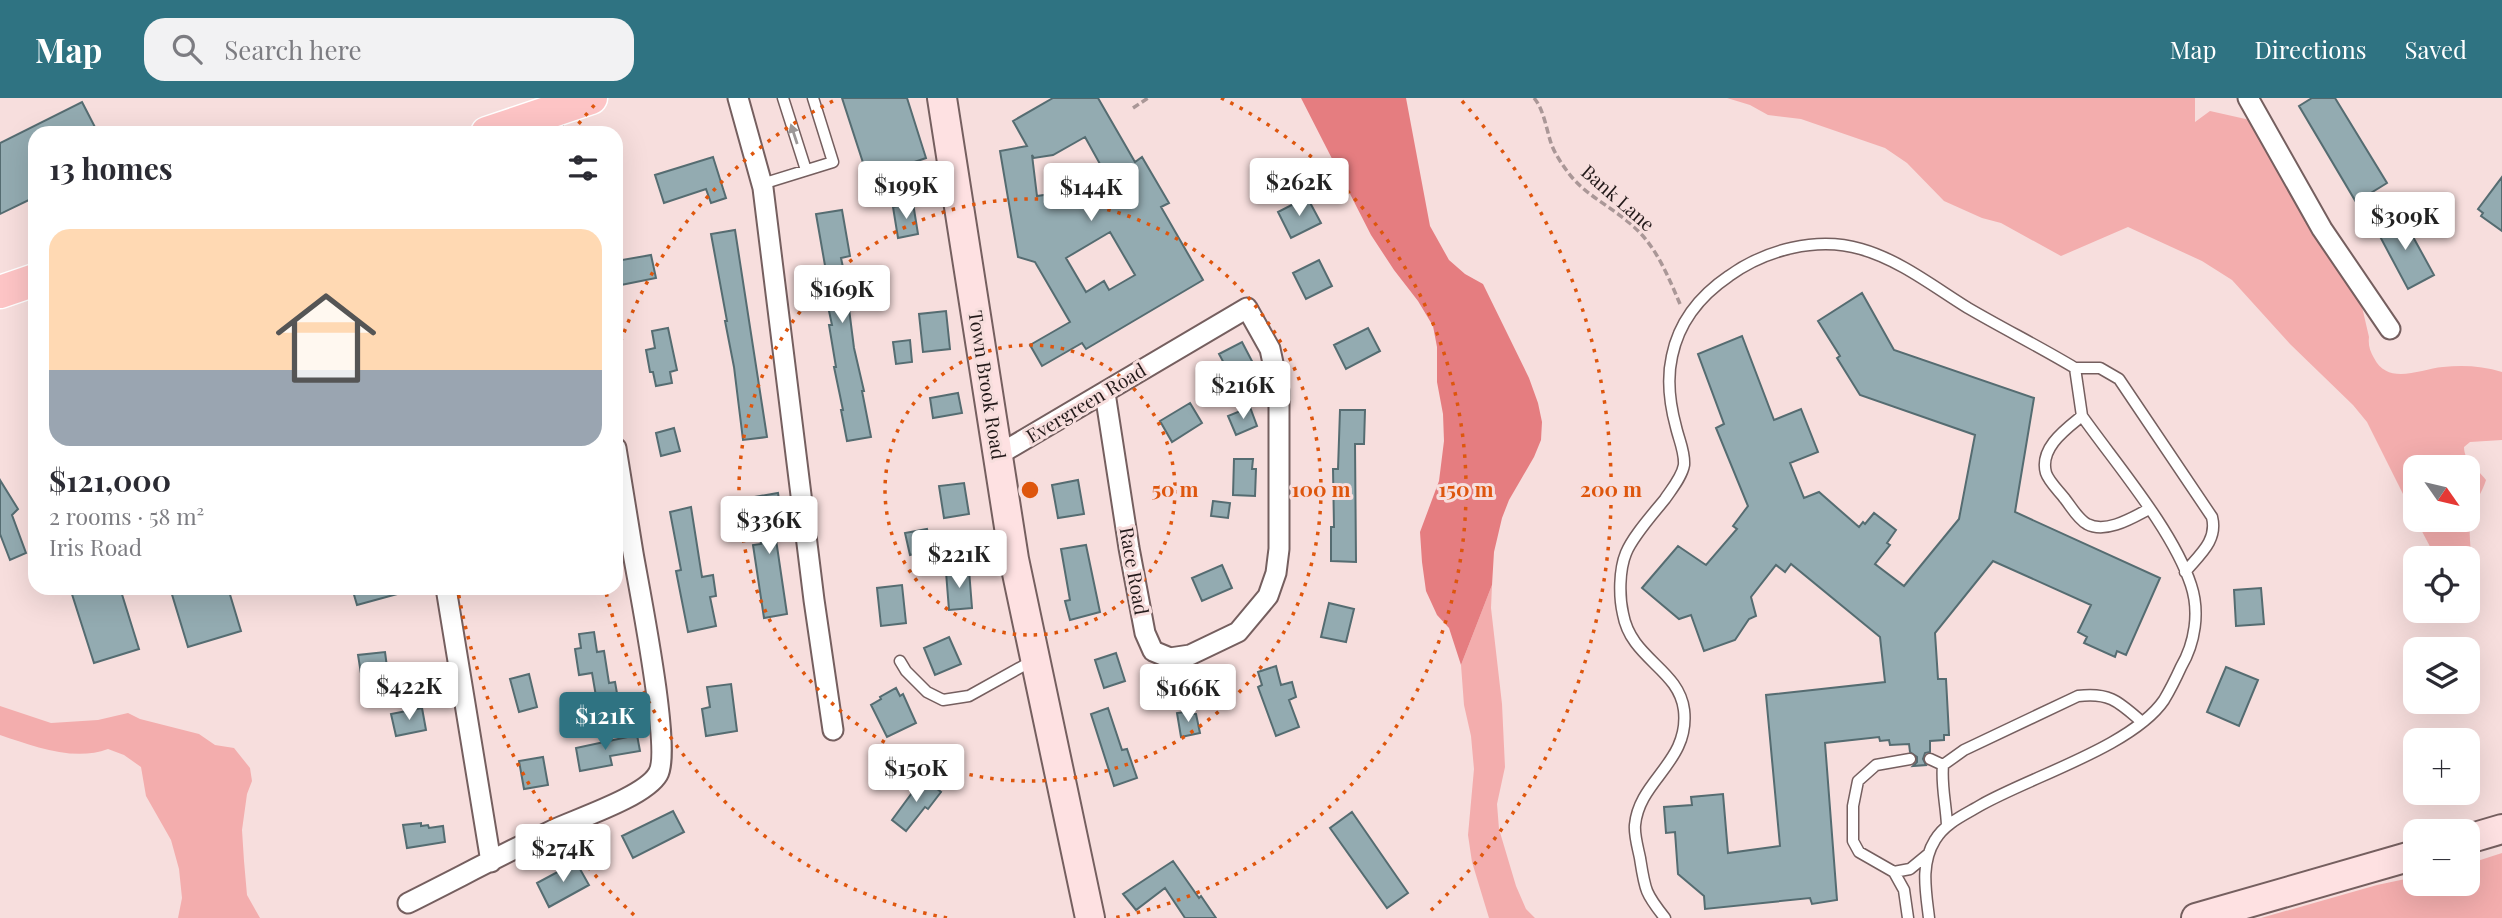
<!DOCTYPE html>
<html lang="en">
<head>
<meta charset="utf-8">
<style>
	:root { --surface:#fff; --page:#f2f2f3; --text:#2b2b33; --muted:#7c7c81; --accent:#2f7382 }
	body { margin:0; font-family:"Playfair Display",serif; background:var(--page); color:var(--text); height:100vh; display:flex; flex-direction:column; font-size:26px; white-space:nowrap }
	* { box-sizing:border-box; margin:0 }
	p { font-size:23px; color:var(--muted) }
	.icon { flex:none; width:38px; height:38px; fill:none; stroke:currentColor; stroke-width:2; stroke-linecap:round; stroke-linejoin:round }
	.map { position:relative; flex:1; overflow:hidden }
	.panel { position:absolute; left:28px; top:28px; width:595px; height:469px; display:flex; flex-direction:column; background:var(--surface); border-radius:21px; box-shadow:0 7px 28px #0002 }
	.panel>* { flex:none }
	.needle { width:46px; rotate:124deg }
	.tools { position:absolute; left:2403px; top:357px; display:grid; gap:14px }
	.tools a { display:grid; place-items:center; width:77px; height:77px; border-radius:14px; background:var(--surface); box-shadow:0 7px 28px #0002; font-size:35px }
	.price { position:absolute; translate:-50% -60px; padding:0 16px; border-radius:7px; background:#fff; color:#222; font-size:23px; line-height:46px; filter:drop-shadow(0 2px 4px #0008) }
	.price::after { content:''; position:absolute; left:50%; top:42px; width:21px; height:16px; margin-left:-10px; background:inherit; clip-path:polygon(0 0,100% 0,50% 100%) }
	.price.current { background:var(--accent); color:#fff }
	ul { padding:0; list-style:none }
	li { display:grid; align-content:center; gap:14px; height:371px; padding:0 21px }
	li span { display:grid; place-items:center; height:217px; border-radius:21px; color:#555 }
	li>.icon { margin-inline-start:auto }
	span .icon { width:126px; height:126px; fill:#fffc; stroke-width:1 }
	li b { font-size:30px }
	h2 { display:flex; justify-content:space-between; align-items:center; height:84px; padding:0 21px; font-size:30px }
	header { display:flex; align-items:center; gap:42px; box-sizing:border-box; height:98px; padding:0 35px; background:var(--accent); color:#fff }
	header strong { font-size:33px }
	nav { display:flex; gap:38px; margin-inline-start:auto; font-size:24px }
	.search { width:490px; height:63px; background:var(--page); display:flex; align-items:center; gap:18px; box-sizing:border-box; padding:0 24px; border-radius:21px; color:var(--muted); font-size:26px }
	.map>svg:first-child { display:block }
</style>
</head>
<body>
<header>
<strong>Map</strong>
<div class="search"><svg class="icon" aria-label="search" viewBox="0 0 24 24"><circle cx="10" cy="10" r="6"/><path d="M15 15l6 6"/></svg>Search here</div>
<nav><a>Map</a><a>Directions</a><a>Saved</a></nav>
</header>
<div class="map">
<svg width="2502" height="820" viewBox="0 0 2502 820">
	<rect width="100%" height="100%" fill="#f7dedd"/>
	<path fill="#f3adad" d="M 1727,0 L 2195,0 L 2195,24 L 2210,13 L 2250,22 L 2356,183 L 2369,239 C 2368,247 2370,253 2374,260 C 2388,288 2420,271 2443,269 C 2463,267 2483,268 2502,274 L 2502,342 L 2470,344 L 2464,349 C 2464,363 2477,370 2486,382 C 2482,396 2471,409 2470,423 C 2468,443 2475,475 2471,491 L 2468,491 L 2468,460 L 2436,460 L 2416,422 L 2468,422 L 2468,369 L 2415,369 L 2415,420 L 2367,324 L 2353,307 L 2290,246 L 2232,182 L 2202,163 L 2128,129 L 2061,158 L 2001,125 L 1982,120 L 1944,103 L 1907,65 L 1885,50 L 1801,21 L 1768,17 L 1750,7 Z
		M 1492,487 L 1491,510 L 1502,606 L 1505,669 L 1497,706 L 1499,731 L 1516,788 L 1526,811 L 1535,820 L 1489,820 L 1472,764 L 1468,737 L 1474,671 L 1471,638 L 1464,607 L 1461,567 Z
		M 0,608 L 51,625 L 98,622 L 128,615 L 140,621 L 199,636 L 215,647 L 234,650 L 250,670 L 252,683 L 247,696 L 242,732 L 244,763 L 247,797 L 260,820 L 178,820 L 182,800 L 179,771 L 171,742 L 146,698 L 141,669 L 124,657 L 108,651 C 74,664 33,648 0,637 Z
		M 2502,755 L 2502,820 L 2261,820 L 2377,787 L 2415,779 L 2415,786 L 2468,786 L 2468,766 Z"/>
	<path fill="#e57d80" d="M 1301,0 L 1406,0 L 1430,128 L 1449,162 L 1465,176 L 1483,186 L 1529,280 L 1538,305 L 1542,324 L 1541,342 L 1534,359 L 1509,402 L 1502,420 L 1494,454 L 1492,487 L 1461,567 L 1449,530 L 1437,517 L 1426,493 L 1422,464 L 1420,434 L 1439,383 L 1444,343 L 1443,316 L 1437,284 L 1437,249 L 1433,228 L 1418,203 L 1394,172 L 1371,137 Z"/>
	<path fill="#93abb1" stroke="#556c71" stroke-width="2" fill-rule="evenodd" d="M 842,0 L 907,0 L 926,60 L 868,80 Z
		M 1053,0 L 1098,0 L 1135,64 L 1142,59 L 1169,105 L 1161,109 L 1203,182 L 1086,251 L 1082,245 L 1042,268 L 1030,247 L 1070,224 L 1035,164 L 1018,159 L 1000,53 L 1027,48 L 1013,23 ZM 1085,39 L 1100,66 L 1085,74 L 1094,88 L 1066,103 L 1057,95 L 1037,98 L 1032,57 L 1034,60 L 1053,57 ZM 1110,134 L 1135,177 L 1109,192 L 1104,183 L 1086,194 L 1066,160 Z
		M 2312,0 L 2335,0 L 2387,85 L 2356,104 L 2299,8 Z
		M 82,4 L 98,35 L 35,35 L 35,99 L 0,116 L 0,45 Z
		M 713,59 L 726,100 L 711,105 L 706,91 L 664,105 L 655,77 Z
		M 2502,79 L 2502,133 L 2481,118 L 2483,115 L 2478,111 Z
		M 1307,99 L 1321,125 L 1291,140 L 1278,114 Z
		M 913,105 L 918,136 L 898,140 L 893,109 Z
		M 842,112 L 850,158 L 841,160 L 850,202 L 848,203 L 854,250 L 864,293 L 862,293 L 871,339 L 847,343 L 841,312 L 843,312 L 834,269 L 836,269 L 829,227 L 832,227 L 822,180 L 827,179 L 816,116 Z
		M 2401,117 L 2434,177 L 2408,191 L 2376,131 Z
		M 735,132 L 767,339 L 743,342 L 734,269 L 725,223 L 727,223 L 711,136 Z
		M 651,157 L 656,180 L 616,188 L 616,163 Z
		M 1319,162 L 1332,188 L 1306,201 L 1293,175 Z
		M 1862,195 L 1894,252 L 2034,300 L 2015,414 L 2160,480 L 2126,557 L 2117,553 L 2115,559 L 2084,545 L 2087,539 L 2078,534 L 2091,507 L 1993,463 L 1935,535 L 1938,581 L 1946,581 L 1949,637 L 1944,637 L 1944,642 L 1930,643 L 1930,654 L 1925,655 L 1923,661 L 1926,667 L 1913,668 L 1917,664 L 1917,659 L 1910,654 L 1909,646 L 1890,647 L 1889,642 L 1880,643 L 1879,639 L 1825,645 L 1837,802 L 1812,806 L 1810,800 L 1705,811 L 1704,798 L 1678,776 L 1675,734 L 1666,735 L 1664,709 L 1692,707 L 1691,699 L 1723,696 L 1728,755 L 1780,748 L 1766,597 L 1885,584 L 1880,539 L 1791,466 L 1785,474 L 1776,467 L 1751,499 L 1756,518 L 1749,521 L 1735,542 L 1704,553 L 1691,517 L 1679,521 L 1642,490 L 1678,448 L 1706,467 L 1737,431 L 1733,428 L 1748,408 L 1716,330 L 1724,326 L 1698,256 L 1742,238 L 1774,322 L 1801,311 L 1818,354 L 1790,365 L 1804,400 L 1819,394 L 1859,429 L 1863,424 L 1865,426 L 1874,415 L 1896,432 L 1887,445 L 1890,447 L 1875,466 L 1904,488 L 1959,421 L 1975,337 L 1860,297 L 1837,260 L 1840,258 L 1818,223 Z
		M 946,213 L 950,251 L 923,254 L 919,216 Z
		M 668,230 L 677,272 L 670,274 L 672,285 L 656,288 L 653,274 L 650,274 L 646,252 L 655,250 L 652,233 Z
		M 1368,230 L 1380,253 L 1346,271 L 1334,247 Z
		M 910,242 L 912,264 L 896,266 L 893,244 Z
		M 1242,244 L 1266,290 L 1243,301 L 1219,256 Z
		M 958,295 L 962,315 L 933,320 L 930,300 Z
		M 1190,305 L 1202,325 L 1172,344 L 1160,323 Z
		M 1250,309 L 1257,328 L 1236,337 L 1228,318 Z
		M 1340,312 L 1365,312 L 1364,346 L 1355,346 L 1356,464 L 1331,463 L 1331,429 L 1334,429 L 1333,371 L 1338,371 Z
		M 674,330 L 680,353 L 661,358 L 656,335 Z
		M 1234,361 L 1253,361 L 1252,371 L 1256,371 L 1255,398 L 1233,397 Z
		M 0,382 L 18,411 L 12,417 L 26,455 L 10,462 L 0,436 Z
		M 1078,382 L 1084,416 L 1058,420 L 1052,387 Z
		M 964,385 L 969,416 L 944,420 L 939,388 Z
		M 778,395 L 783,427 L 774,428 L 787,516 L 764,520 L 753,447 L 761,446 L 754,399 Z
		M 1213,403 L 1230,405 L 1228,420 L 1211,418 Z
		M 691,409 L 702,479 L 713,477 L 716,498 L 710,499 L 716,528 L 688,534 L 676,473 L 681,472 L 670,414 Z
		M 927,431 L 932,452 L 910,457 L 905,435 Z
		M 1086,447 L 1100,514 L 1070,522 L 1065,503 L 1070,502 L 1061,451 Z
		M 1222,467 L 1232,490 L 1202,503 L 1192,480 Z
		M 969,472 L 972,510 L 949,512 L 946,474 Z
		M 902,487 L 906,525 L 881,528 L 877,490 Z
		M 70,490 L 120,490 L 139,551 L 94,565 Z
		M 170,490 L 228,490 L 241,533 L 188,549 Z
		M 352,490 L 400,490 L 401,495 L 357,507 Z
		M 2261,490 L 2264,526 L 2236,528 L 2234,492 Z
		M 1329,505 L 1354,511 L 1346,544 L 1321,539 Z
		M 594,534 L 597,554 L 604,553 L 609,585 L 615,584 L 618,601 L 597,604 L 592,575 L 579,577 L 575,551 L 581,550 L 579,536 Z
		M 949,539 L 961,566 L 935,577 L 924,550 Z
		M 385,554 L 389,584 L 363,588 L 358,557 Z
		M 1116,555 L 1125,583 L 1104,590 L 1095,562 Z
		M 1276,568 L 1281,587 L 1292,584 L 1296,599 L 1289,602 L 1299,629 L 1276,638 L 1258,589 L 1262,587 L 1258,574 Z
		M 2226,569 L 2258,582 L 2239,628 L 2207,614 Z
		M 529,576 L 537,609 L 519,614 L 510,581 Z
		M 731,586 L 737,633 L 706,638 L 702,611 L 710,609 L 707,589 Z
		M 896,590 L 900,598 L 903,596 L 916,625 L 887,639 L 871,607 L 881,601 L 880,599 Z
		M 422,610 L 426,632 L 396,638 L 391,616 Z
		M 1108,610 L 1122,652 L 1127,651 L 1137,680 L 1114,688 L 1091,616 Z
		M 1193,613 L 1193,616 L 1196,616 L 1200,635 L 1181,639 L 1177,615 Z
		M 637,637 L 640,653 L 610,658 L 612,667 L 580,673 L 576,650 Z
		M 543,659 L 548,687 L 524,691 L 519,663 Z
		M 923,680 L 941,694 L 928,711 L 925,709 L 906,733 L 892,722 Z
		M 673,713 L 684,734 L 633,760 L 622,738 Z
		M 1352,714 L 1408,795 L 1387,810 L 1330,730 Z
		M 421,725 L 421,728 L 428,727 L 429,730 L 443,728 L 445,744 L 407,750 L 403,727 Z
		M 1173,763 L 1199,800 L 1201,798 L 1216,820 L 1185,820 L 1165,790 L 1136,812 L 1123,796 Z
		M 576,764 L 589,787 L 549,809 L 537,785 Z"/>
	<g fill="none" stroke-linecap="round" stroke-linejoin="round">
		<defs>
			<path id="service" d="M 783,0 L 806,72
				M 762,86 L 833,64 L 813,0
				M 2075,270 L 2100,270 L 2119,281 L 2212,419 C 2218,443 2199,457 2185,474
				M 900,563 L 906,573 L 927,594 L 943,602 L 969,598 L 1032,563
				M 1910,661 L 1876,667 L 1858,683 L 1853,708 L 1853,743 L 1859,754 L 1894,774 L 1910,771 L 1927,757
				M 1930,661 L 1943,667 C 1941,687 1946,706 1947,727
				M 1943,667 L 1964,652 L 2078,598 C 2110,594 2119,604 2142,624
				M 1894,774 L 1904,792 L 1908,820
				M 1665,820 C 1645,795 1645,792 1640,760 C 1638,750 1634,737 1635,727 C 1639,682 1690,664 1684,612 C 1679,571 1631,561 1623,516 C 1619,499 1619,472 1626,455 C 1633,438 1653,416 1665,401 C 1671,392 1682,379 1684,367 C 1685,354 1679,342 1676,329 C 1670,307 1667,280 1672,258 C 1679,224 1701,197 1729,178 C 1765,152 1817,138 1861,151 C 1900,162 1934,189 1968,210 C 2004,231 2040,249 2075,270 L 2082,318
				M 1929,820 C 1926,794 1920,766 1935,742 C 1945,725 1964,717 1981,707 C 2030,679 2133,648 2164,602 C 2170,592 2176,580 2181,569 C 2195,545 2200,514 2191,487 C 2173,432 2116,366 2082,318 C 2066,331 2039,350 2046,375 C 2049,384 2060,394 2065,401 C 2072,410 2078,421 2087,426 C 2106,436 2132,420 2149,411"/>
			<path id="minor" d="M 738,0 L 763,90 L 814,502 L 833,632
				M 2248,0 L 2322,131 L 2390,231
				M 548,14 L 554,35
				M 998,357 L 1247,210 L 1270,251 L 1279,293 L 1279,451 L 1276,475 L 1268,498 L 1238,534 L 1190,557 L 1170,560 L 1153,553 L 1145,535 L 1129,450 L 1105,295
				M 446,490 L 491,764
				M 408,805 C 456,781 503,756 551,733 C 576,721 645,699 658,676 C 672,653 639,490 633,455 C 627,420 622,385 616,350"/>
			<path id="secondary" d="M 942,0 L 1014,461 L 1090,820
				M 2468,741 L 2502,731
				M 2196,820 L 2415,757"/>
			<path id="primary" d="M 487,35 L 591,0
				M 0,194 L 35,182"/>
		</defs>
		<use href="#service" stroke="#755f5f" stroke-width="13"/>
		<use href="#minor" stroke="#755f5f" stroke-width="23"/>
		<use href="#secondary" stroke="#755f5f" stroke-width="32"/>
		<use href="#primary" stroke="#fff" stroke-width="35"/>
		<path stroke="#aa9797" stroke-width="3.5" stroke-dasharray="7 3.5" stroke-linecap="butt" d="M 1534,0 C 1544,12 1546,30 1551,45 C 1554,54 1561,65 1567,73 C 1584,97 1611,108 1633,128 C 1656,148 1668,178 1680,206
			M 1133,10 L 1148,0"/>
		<use href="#service" stroke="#fff" stroke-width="10"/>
		<use href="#minor" stroke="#fff" stroke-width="19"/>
		<use href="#secondary" stroke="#fee1e2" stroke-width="28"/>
		<use href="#primary" stroke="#fdc4c5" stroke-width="32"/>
	</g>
	<defs><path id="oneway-solid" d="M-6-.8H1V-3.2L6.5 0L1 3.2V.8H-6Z" transform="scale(1.75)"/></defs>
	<use fill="#9c9898" href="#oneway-solid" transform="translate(794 36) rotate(-108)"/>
	<g fill="none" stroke="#de560d" stroke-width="3.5" stroke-dasharray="3.5 7">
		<circle cx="1030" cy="392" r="145"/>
		<circle cx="1030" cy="392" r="291"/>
		<path d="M947 820A436 436 0 0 1 605 490M617 254A436 436 0 0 1 839 0M1221 0A436 436 0 0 1 1113 820"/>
		<path d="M634 817A581 581 0 0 1 458 493M572 34A581 581 0 0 1 598 3M1462 3A581 581 0 0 1 1426 817"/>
	</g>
	<g text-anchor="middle" stroke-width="6" stroke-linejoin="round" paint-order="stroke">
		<g font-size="19" fill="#221919" stroke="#f7dedd">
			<text transform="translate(1618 100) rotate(41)" y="7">Bank Lane</text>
			<text transform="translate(987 287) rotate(81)" y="7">Town Brook Road</text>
			<text transform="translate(1086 305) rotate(-31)" y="7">Evergreen Road</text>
			<text transform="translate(1134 473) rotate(80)" y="7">Race Road</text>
		</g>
	</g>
	<circle cx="1030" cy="392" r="10" fill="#de560d" stroke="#f7dedd" stroke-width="3.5"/>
	<g font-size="21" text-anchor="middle" font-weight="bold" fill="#de560d" stroke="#f7dedd" stroke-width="6" stroke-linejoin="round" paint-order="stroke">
		<text x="1175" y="399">50 m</text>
		<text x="1321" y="399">100 m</text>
		<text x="1466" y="399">150 m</text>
		<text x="1611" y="399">200 m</text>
	</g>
</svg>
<div class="tools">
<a><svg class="needle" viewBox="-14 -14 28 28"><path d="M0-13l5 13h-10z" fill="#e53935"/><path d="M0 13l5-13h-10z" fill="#7c7c81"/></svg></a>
<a><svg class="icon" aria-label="locate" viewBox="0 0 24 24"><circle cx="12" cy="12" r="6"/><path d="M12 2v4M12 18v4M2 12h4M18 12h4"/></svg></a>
<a><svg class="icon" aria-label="layers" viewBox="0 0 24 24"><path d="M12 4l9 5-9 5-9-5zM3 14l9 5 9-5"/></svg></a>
<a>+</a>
<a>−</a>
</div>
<b class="price" style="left:1299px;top:120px">$262K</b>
<b class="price" style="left:906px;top:123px">$199K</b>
<b class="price" style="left:1091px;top:125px">$144K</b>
<b class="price" style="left:2405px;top:154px">$309K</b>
<b class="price" style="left:842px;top:227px">$169K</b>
<b class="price" style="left:1243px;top:323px">$216K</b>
<b class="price" style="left:769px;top:458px">$336K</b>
<b class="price" style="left:959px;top:492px">$221K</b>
<b class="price" style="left:409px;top:624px">$422K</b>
<b class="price" style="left:1188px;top:626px">$166K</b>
<b class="price current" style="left:605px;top:654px">$121K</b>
<b class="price" style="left:916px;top:706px">$150K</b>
<b class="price" style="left:563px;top:786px">$274K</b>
<section class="panel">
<h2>13 homes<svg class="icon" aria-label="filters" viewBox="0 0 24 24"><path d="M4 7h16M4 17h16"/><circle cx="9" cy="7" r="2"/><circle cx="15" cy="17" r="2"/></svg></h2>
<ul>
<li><span style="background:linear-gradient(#ffd9b3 65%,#9aa5b1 0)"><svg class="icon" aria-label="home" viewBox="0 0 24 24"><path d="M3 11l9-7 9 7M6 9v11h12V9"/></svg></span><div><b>$121,000</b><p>2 rooms · 58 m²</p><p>Iris Road</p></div></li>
</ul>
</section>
</div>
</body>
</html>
